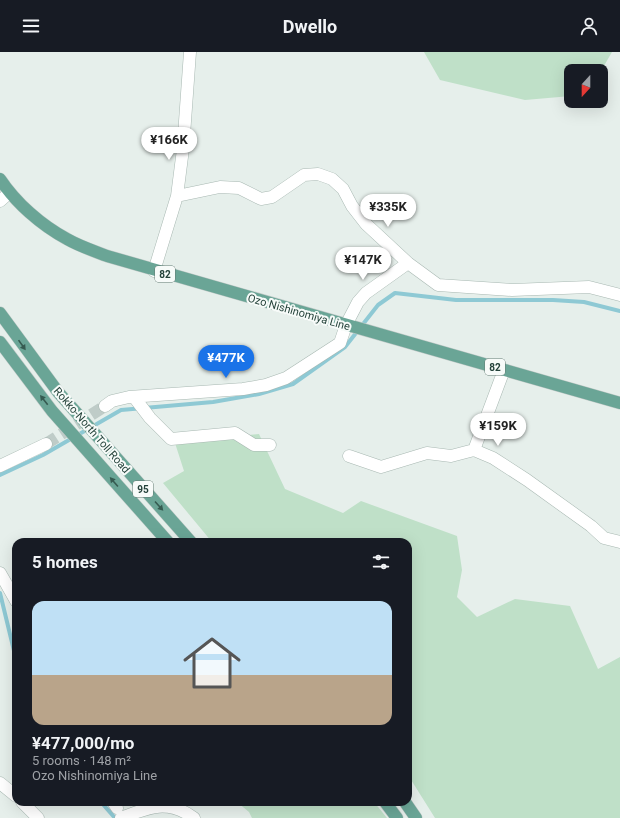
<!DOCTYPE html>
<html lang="en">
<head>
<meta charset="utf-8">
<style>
	:root { --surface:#171b24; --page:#242831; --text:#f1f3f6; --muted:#9ea1a6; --line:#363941; --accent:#1a73e8 }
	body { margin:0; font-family:Roboto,sans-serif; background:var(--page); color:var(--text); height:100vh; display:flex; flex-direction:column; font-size:15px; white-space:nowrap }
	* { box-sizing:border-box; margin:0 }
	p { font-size:13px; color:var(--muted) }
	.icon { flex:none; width:22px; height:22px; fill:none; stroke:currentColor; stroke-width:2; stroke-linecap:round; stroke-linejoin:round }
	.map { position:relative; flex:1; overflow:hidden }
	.drawer { position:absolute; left:12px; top:486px; width:400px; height:268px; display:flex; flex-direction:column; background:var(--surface); border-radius:12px; box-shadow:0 4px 16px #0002 }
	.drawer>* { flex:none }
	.needle { width:26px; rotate:201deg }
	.controls { position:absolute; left:564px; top:12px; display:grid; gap:8px }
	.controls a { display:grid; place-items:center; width:44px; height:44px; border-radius:8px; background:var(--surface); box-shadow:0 4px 16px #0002; font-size:20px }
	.price { position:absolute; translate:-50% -34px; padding:0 9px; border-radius:14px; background:#fff; color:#222; font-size:13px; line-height:26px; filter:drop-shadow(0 1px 2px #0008) }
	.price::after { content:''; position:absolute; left:50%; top:24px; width:12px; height:9px; margin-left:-6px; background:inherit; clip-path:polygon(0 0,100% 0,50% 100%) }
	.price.current { background:var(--accent); color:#fff }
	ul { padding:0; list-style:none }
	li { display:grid; align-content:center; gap:8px; height:212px; padding:0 20px }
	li+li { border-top:1px solid var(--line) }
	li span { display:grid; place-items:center; height:124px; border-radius:12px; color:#555 }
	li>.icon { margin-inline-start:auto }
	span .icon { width:72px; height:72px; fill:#fffc; stroke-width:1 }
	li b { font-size:17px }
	h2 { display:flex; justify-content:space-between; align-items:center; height:48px; padding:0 20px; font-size:17px }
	header { display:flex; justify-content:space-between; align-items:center; height:52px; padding:0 20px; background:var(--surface); font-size:18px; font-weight:700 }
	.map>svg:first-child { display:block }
</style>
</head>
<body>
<header><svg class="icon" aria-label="menu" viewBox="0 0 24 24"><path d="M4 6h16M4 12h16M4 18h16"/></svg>Dwello<svg class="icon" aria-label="person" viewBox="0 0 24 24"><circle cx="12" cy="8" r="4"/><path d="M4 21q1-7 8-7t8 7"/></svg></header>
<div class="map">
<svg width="620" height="766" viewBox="0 0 620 766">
	<rect width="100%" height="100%" fill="#e6efeb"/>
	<path fill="#bfe0c8" d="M 424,0 L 612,0 L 601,19 L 571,19 L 571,44 L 525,48 L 440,28 Z
		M 259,382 L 285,437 L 343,461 L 361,449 L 457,484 L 462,518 L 457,545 L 477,565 L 515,547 L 570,554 L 598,617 L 620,605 L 620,766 L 435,766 L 408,723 L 408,490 L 212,490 L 163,431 L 184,419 L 175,391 Z
		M 237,750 L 374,750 L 387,766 L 252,766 L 249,760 Z"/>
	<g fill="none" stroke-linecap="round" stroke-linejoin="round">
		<path stroke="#8ec9d4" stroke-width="4" d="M 0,423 L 43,403 L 121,358 L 213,350 L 259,342 L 293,332 L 345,295 L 378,253 L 395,241 L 456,248 L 553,248 L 584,250 L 620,259
			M 0,541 L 16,607
			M 101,750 L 115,766"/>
		<path stroke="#bfccc8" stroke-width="12" stroke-dasharray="12 6" stroke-linecap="butt" d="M 46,392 L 105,354"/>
		<defs>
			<path id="minor" d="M 177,144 L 220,135 L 239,136 L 261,147 L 272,145 L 304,123 L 318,122 L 332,127 L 343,137 L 352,154 L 366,172 L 408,211 L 438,233 L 512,238 L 589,235 L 620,243
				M 0,149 L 9,141
				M 154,219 L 177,144 L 183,97 L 190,0
				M 134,345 L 150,366 L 171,387 L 235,381 L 254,393 L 270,393
				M 105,354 L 112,349 L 129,345 L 243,337 L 266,333 L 286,326 L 340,291 L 346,273 L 358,250 L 366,241 L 408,211
				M 474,398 L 504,318
				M 349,404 L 381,415 L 427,401 L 451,404 L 474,398 L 493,406 L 527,428 L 591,474 L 604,486 L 620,490
				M 0,414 L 46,392
				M 0,521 L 16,549
				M 0,731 L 16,744
				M 22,750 L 38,766
				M 113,750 L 117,756
				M 121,766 C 149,755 168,747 194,766"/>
			<path id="primary" d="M 0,127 C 16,151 41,173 67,187 C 79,194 94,199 107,204 L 620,351
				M 0,261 L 58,340 L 191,490
				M 0,290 L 52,359 L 168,490
				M 385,750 L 397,766
				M 405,750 L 416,766"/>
		</defs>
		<use href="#minor" stroke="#a8b8b2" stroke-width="13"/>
		<use href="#primary" stroke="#c2cac8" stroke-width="13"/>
		<use href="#minor" stroke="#fff" stroke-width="12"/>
		<use href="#primary" stroke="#6aa596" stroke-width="12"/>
	</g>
	<defs><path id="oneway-solid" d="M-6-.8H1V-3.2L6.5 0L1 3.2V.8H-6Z"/></defs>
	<g fill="#365b51">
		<use href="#oneway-solid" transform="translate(22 293) rotate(55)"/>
		<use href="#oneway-solid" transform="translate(44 348) rotate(-128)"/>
		<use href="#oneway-solid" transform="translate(114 430) rotate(-131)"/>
		<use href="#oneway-solid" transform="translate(159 454) rotate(48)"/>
	</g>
	<g text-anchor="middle" stroke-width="4" stroke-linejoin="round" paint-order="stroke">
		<g fill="#f7fbf9" stroke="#637a73" stroke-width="1">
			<rect x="155" y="214" width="20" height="16" rx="3"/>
			<rect x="485" y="307" width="20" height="16" rx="3"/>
			<rect x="133" y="429" width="20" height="16" rx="3"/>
		</g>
		<g font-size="10" font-weight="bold" fill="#24423a">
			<text x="165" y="226">82</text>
			<text x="495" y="319">82</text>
			<text x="143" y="441">95</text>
		</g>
		<g font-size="11" fill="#24423a" stroke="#f7fbf9">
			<text transform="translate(299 260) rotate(16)" y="4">Ozo Nishinomiya Line</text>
			<text transform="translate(92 378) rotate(49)" y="4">Rokko-North Toll Road</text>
		</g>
	</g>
</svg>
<div class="controls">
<a><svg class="needle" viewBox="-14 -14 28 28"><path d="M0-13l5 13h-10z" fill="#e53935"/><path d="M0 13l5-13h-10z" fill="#9ea1a6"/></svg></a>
</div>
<b class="price" style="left:169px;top:109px">¥166K</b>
<b class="price" style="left:388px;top:176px">¥335K</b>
<b class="price" style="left:363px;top:229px">¥147K</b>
<b class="price current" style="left:226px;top:327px">¥477K</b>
<b class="price" style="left:498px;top:395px">¥159K</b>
<section class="drawer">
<h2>5 homes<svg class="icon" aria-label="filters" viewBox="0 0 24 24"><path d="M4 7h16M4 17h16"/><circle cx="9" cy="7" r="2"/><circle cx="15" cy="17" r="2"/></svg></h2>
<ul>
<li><span style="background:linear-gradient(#bfe0f5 60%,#b9a48a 0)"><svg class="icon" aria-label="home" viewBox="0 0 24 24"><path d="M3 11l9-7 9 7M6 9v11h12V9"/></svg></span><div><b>¥477,000/mo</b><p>5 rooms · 148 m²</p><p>Ozo Nishinomiya Line</p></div></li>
</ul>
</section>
</div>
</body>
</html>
